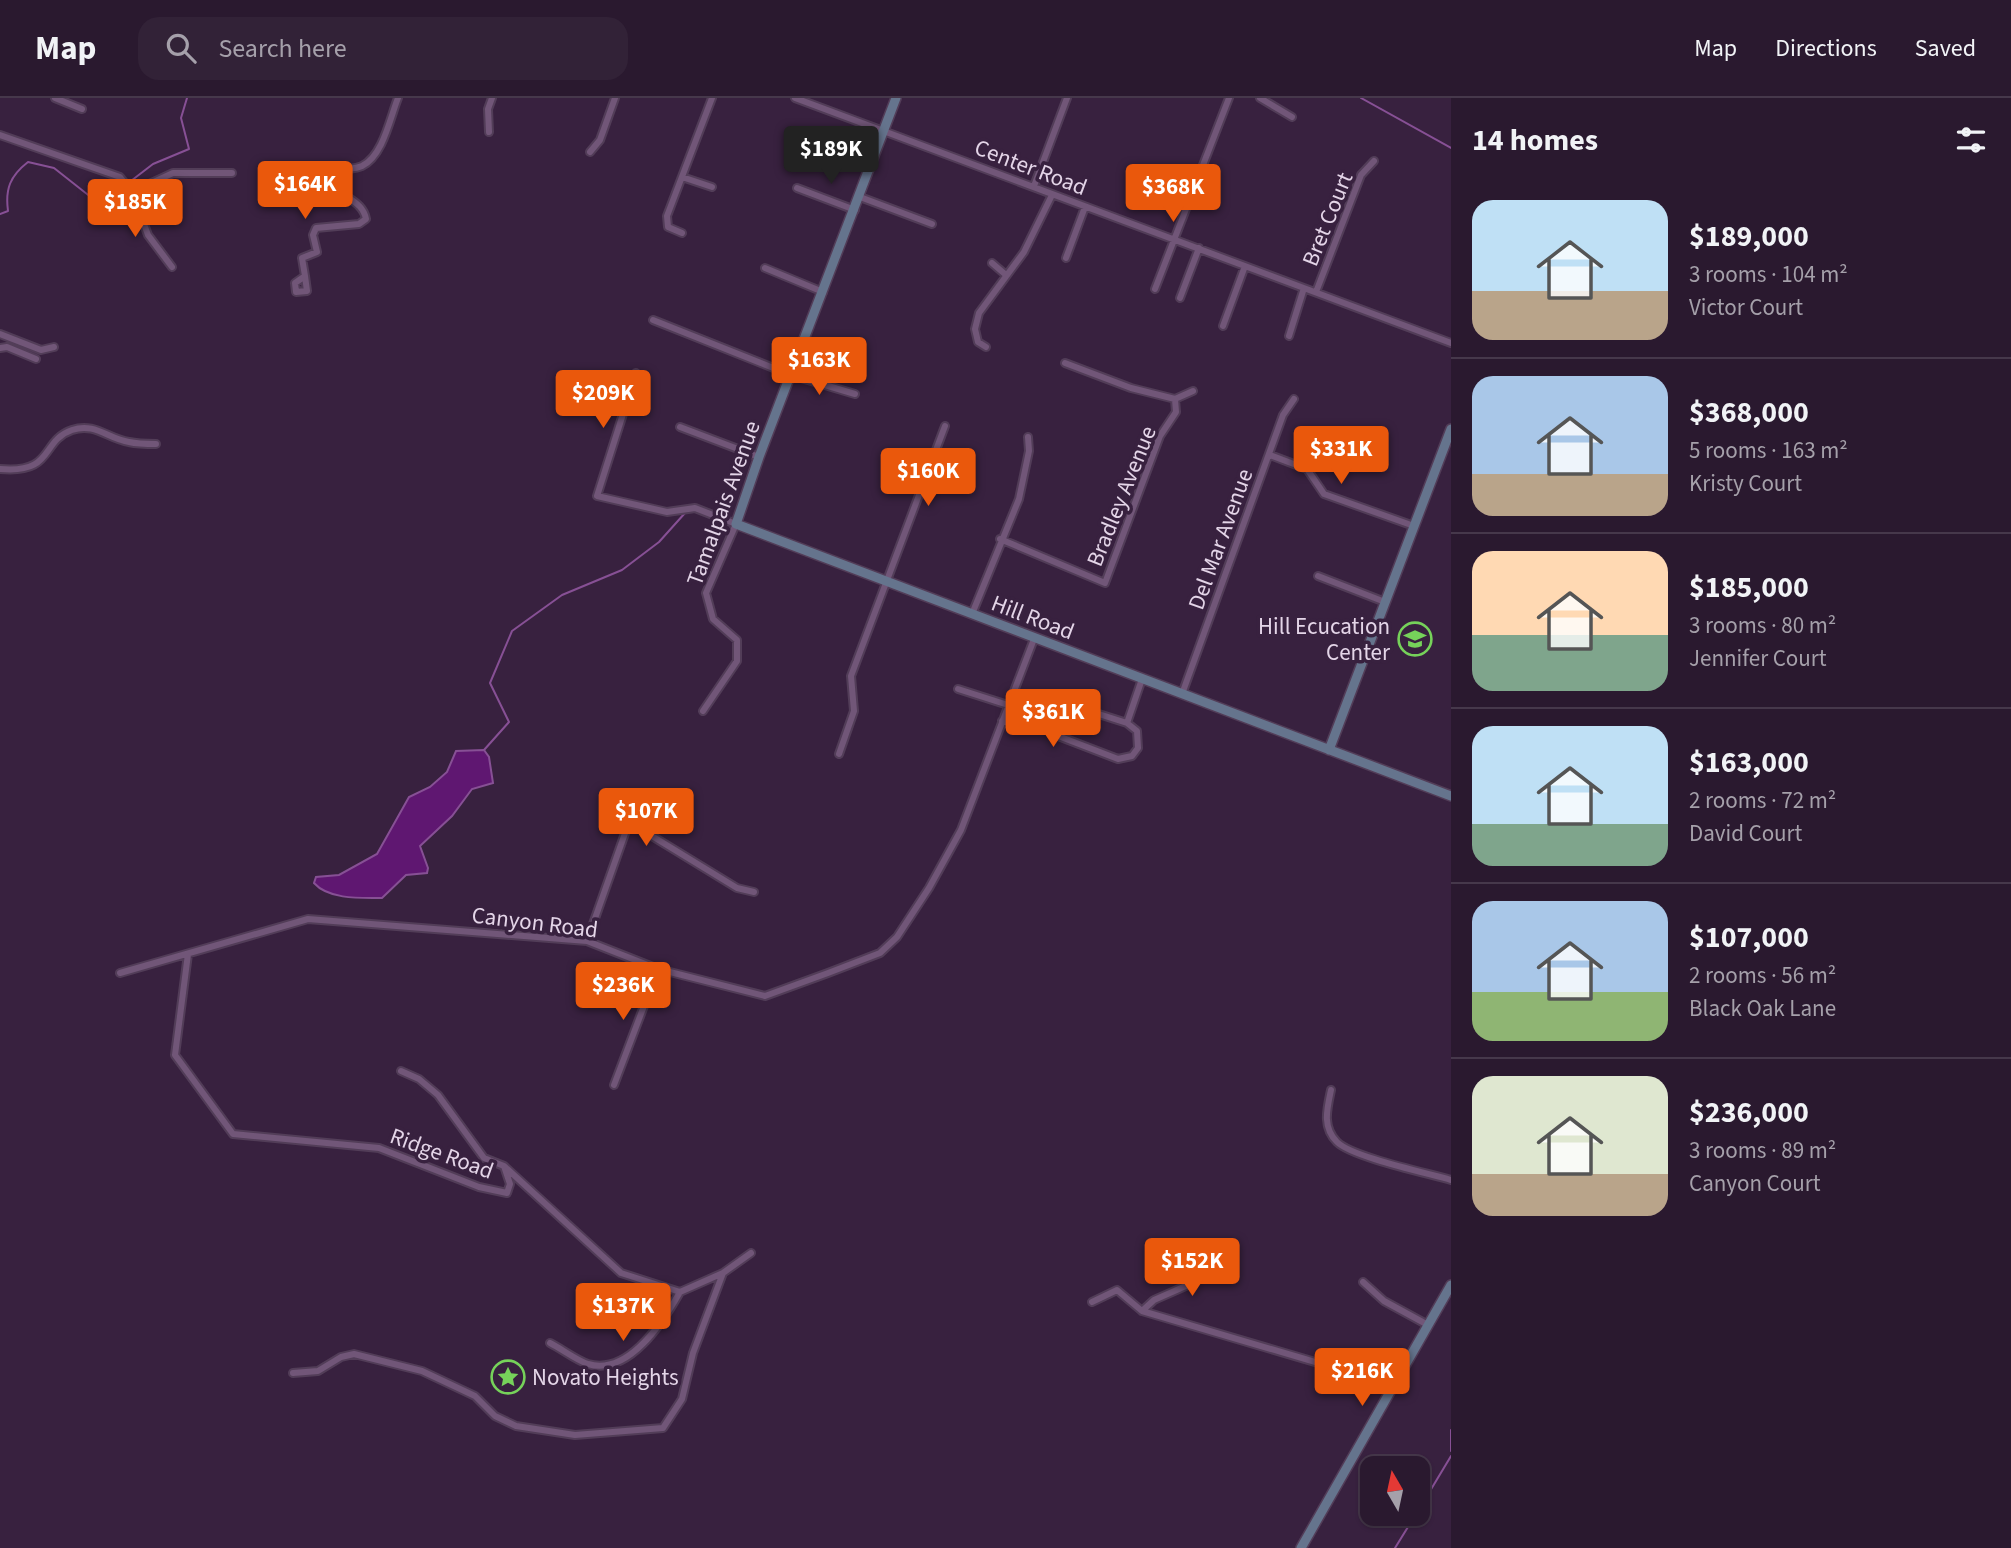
<!DOCTYPE html>
<html lang="en">
<head>
<meta charset="utf-8">
<style>
	:root { --surface:#2a192f; --page:#322237; --text:#f1f3f6; --muted:#a5a0aa; --line:#46384b; --accent:#ea580c }
	body { margin:0; font-family:"Source Sans 3",sans-serif; background:var(--page); color:var(--text); height:100vh; display:flex; flex-direction:column; font-size:26px; white-space:nowrap }
	* { box-sizing:border-box; margin:0 }
	p { font-size:23px; color:var(--muted) }
	.icon { flex:none; width:38px; height:38px; fill:none; stroke:currentColor; stroke-width:2; stroke-linecap:round; stroke-linejoin:round }
	.map { position:relative; flex:1; overflow:hidden }
	.drawer { display:flex; flex-direction:column; background:var(--surface); width:560px }
	.drawer>* { flex:none }
	.needle { width:46px; rotate:351deg }
	.controls { position:absolute; left:1360px; top:1358px; display:grid; gap:14px }
	.controls a { display:grid; place-items:center; width:70px; height:70px; border-radius:14px; background:var(--surface); box-shadow:0 2px 5px #0004,0 0 0 2px var(--line); font-size:35px }
	.price { position:absolute; translate:-50% -60px; padding:0 16px; border-radius:7px; background:var(--accent); color:#fff; font-size:23px; line-height:46px; filter:drop-shadow(0 2px 4px #0008) }
	.price::after { content:''; position:absolute; left:50%; top:42px; width:21px; height:16px; margin-left:-10px; background:inherit; clip-path:polygon(0 0,100% 0,50% 100%) }
	.price.active { background:#222; color:#fff }
	ul { padding:0; list-style:none }
	li { display:flex; align-items:center; gap:21px; height:175px; padding:0 21px }
	li+li { border-top:2px solid var(--line) }
	li span { display:grid; place-items:center; flex:none; width:196px; height:140px; border-radius:21px; color:#555 }
	li>.icon { margin-inline-start:auto }
	span .icon { width:84px; height:84px; fill:#fffc; stroke-width:1 }
	li b { font-size:30px }
	h2 { display:flex; justify-content:space-between; align-items:center; height:84px; padding:0 21px; font-size:30px }
	header { display:flex; align-items:center; gap:42px; box-sizing:border-box; height:98px; padding:0 35px; background:var(--surface); border-bottom:2px solid var(--line) }
	header strong { font-size:33px }
	nav { display:flex; gap:38px; margin-inline-start:auto; font-size:24px }
	.search { width:490px; height:63px; background:var(--page); display:flex; align-items:center; gap:18px; box-sizing:border-box; padding:0 24px; border-radius:21px; color:var(--muted); font-size:26px }
	main { display:flex; flex:1; min-height:0 }
	.map>svg:first-child { display:block }
</style>
</head>
<body>
<header>
<strong>Map</strong>
<div class="search"><svg class="icon" aria-label="search" viewBox="0 0 24 24"><circle cx="10" cy="10" r="6"/><path d="M15 15l6 6"/></svg>Search here</div>
<nav><a>Map</a><a>Directions</a><a>Saved</a></nav>
</header>
<main>
<div class="map">
<svg width="1451" height="1450" viewBox="0 0 1451 1450">
	<rect width="100%" height="100%" fill="#38213f"/>
	<path fill="#5f1771" stroke="#875095" stroke-width="2" d="M 484,652 L 489,659 L 493,685 L 472,691 L 452,718 L 420,748 L 428,770 L 427,775 L 406,777 L 382,800 C 362,800 329,802 314,785 L 316,779 L 339,777 L 377,756 L 409,699 L 430,689 L 447,674 L 456,653 Z"/>
	<g fill="none" stroke-linecap="round" stroke-linejoin="round">
		<path stroke="#875095" stroke-width="2" d="M 1361,0 L 1451,50
			M 127,86 L 153,66 L 189,51 L 181,20 L 187,0
			M 0,116 L 8,113 C 5,91 10,78 28,64 L 54,70 L 92,100 L 104,87 L 116,84 L 123,89
			M 484,652 L 509,624 L 490,585 L 512,533 L 562,497 L 622,472 L 659,444 L 685,415
			M 1451,1332 L 1451,1353
			M 1418,1413 L 1451,1358
			M 1395,1450 L 1416,1416"/>
		<defs>
			<path id="street" d="M 55,0 L 82,11
				M 795,0 L 1451,245
				M 1260,0 L 1292,19
				M 489,34 L 488,11 L 492,0
				M 0,37 L 120,79 L 132,94 L 173,75 L 232,75
				M 590,54 L 600,42 L 615,0
				M 682,79 L 712,89
				M 1034,88 L 1067,0
				M 797,90 L 855,112
				M 132,94 L 148,137 L 172,169
				M 860,99 L 932,126
				M 682,135 L 668,129 L 667,118 L 712,0
				M 1066,160 L 1085,109
				M 992,165 L 1006,177
				M 765,170 L 823,194
				M 305,178 L 307,193 L 296,194 L 295,185 L 305,178 L 302,160 L 317,154 L 313,137 L 316,130 L 359,126 L 366,121 C 362,99 334,100 331,77 C 340,68 351,73 362,68 C 383,58 390,20 398,0
				M 1155,191 L 1229,0
				M 1316,194 L 1361,77 L 1374,63
				M 1180,200 L 1199,150
				M 653,222 L 791,277 L 855,296
				M 1223,228 L 1245,168
				M 0,236 L 41,252 L 54,249
				M 1289,238 L 1304,190
				M 986,249 L 978,244 L 975,231 L 979,215 L 1024,154 L 1052,97
				M 0,250 L 7,249 L 36,261
				M 636,275 L 597,398 L 667,414 L 695,410 L 736,426 L 706,495 L 713,521 L 737,542 L 737,563 L 703,613
				M 1175,301 L 1193,293
				M 680,329 L 759,359
				M 1270,357 L 1307,371 L 1324,396 L 1414,428
				M 0,371 C 55,376 40,343 72,332 C 95,324 108,341 129,344 C 138,346 147,346 156,346
				M 1000,441 L 1105,485 L 1160,338 L 1176,314 L 1175,301 L 1131,290 L 1065,265
				M 1318,478 L 1385,504
				M 972,516 L 1019,401 L 1029,353 L 1028,339
				M 958,591 L 1008,607
				M 1182,596 L 1283,317 L 1294,301
				M 1061,604 L 1127,625 L 1137,633 L 1138,650 L 1132,658 L 1118,661 L 1053,636 L 1045,629 C 1046,617 1049,609 1061,604 Z
				M 1002,623 L 1032,632 L 1045,629
				M 1127,625 L 1142,581
				M 839,656 L 854,613 L 851,578 L 945,328
				M 587,843 L 629,724 L 737,790 L 754,794
				M 188,856 L 175,957 L 233,1036 L 379,1050 L 479,1089 L 507,1095 L 510,1086 L 504,1068 L 621,1175 L 680,1194 L 723,1175 L 751,1155
				M 120,875 L 308,821 L 587,843 L 658,871 L 765,898 L 828,875 L 880,855 L 897,839 L 929,790 L 961,732 L 1034,541
				M 401,973 L 419,981 L 438,997 L 484,1060 L 504,1068
				M 614,987 L 658,871
				M 1331,992 C 1327,1011 1322,1029 1337,1044 C 1352,1059 1427,1075 1451,1082
				M 1363,1184 L 1384,1203 L 1428,1227
				M 1092,1204 L 1117,1192 L 1142,1213 L 1393,1287
				M 1142,1213 L 1154,1202 L 1188,1187 L 1216,1159
				M 550,1245 C 562,1251 576,1262 588,1266 C 629,1278 663,1224 680,1194
				M 293,1275 L 318,1273 L 341,1259 L 354,1256 L 422,1273 L 475,1298 L 495,1318 L 516,1328 L 575,1337 L 663,1330 L 682,1301 L 693,1255 L 723,1175"/>
			<path id="secondary" d="M 896,0 L 759,359 L 736,426 L 1451,698
				M 1329,652 L 1451,331
				M 1301,1450 L 1451,1187"/>
		</defs>
		<use href="#street" stroke="#523d58" stroke-width="10"/>
		<use href="#secondary" stroke="#523d58" stroke-width="12"/>
		<use href="#street" stroke="#715678" stroke-width="6"/>
		<use href="#secondary" stroke="#65748d" stroke-width="9"/>
	</g>
	<defs>
		<symbol id="school-ring" viewBox="-11 -11 22 22"><circle r="9.5" fill="#38213f" stroke="#76d25a" stroke-width="1.5"/><path d="M0-5L7-2L0 1L-7-2ZM-4 1L0 2.5L4 1V4Q0 6-4 4Z" fill="#76d25a"/></symbol>
		<symbol id="sight-ring" viewBox="-11 -11 22 22"><circle r="9.5" fill="#38213f" stroke="#76d25a" stroke-width="1.5"/><path d="M0-6L1.8-2.2L6-1.7L2.9 1.2L3.7 5.4L0 3.3L-3.7 5.4L-2.9 1.2L-6-1.7L-1.8-2.2Z" fill="#76d25a"/></symbol>
	</defs>
	<g fill-rule="evenodd">
		<use href="#school-ring" x="1396" y="522" width="38" height="38"/>
		<use href="#sight-ring" x="489" y="1260" width="38" height="38"/>
	</g>
	<g text-anchor="middle" stroke-width="7" stroke-linejoin="round" paint-order="stroke">
		<g font-size="23" fill="#e4d5e8" stroke="#38213f">
			<text transform="translate(1031 69) rotate(21)" y="8">Center Road</text>
			<text transform="translate(1327 121) rotate(-68)" y="8">Bret Court</text>
			<text transform="translate(1121 398) rotate(-68)" y="8">Bradley Avenue</text>
			<text transform="translate(723 405) rotate(-70)" y="8">Tamalpais Avenue</text>
			<text transform="translate(1220 441) rotate(-70)" y="8">Del Mar Avenue</text>
			<text transform="translate(1033 519) rotate(21)" y="8">Hill Road</text>
			<text transform="translate(535 824) rotate(7)" y="8">Canyon Road</text>
			<text transform="translate(442 1055) rotate(20)" y="8">Ridge Road</text>
		</g>
		<g font-size="23" fill="#e4d5e8" stroke="#38213f" text-anchor="end">
			<text x="1390" y="536">Hill Ecucation<tspan x="1390" dy="26">Center</tspan></text>
			<text x="532" y="1287" text-anchor="start">Novato Heights</text>
		</g>
	</g>
</svg>
<div class="controls">
<a><svg class="needle" viewBox="-14 -14 28 28"><path d="M0-13l5 13h-10z" fill="#e53935"/><path d="M0 13l5-13h-10z" fill="#a5a0aa"/></svg></a>
</div>
<b class="price active" style="left:831px;top:88px">$189K</b>
<b class="price" style="left:305px;top:123px">$164K</b>
<b class="price" style="left:1173px;top:126px">$368K</b>
<b class="price" style="left:135px;top:141px">$185K</b>
<b class="price" style="left:819px;top:299px">$163K</b>
<b class="price" style="left:603px;top:332px">$209K</b>
<b class="price" style="left:1341px;top:388px">$331K</b>
<b class="price" style="left:928px;top:410px">$160K</b>
<b class="price" style="left:1053px;top:651px">$361K</b>
<b class="price" style="left:646px;top:750px">$107K</b>
<b class="price" style="left:623px;top:924px">$236K</b>
<b class="price" style="left:1192px;top:1200px">$152K</b>
<b class="price" style="left:623px;top:1245px">$137K</b>
<b class="price" style="left:1362px;top:1310px">$216K</b>
</div>
<section class="drawer">
<h2>14 homes<svg class="icon" aria-label="filters" viewBox="0 0 24 24"><path d="M4 7h16M4 17h16"/><circle cx="9" cy="7" r="2"/><circle cx="15" cy="17" r="2"/></svg></h2>
<ul>
<li><span style="background:linear-gradient(#bfe0f5 65%,#b9a48a 0)"><svg class="icon" aria-label="home" viewBox="0 0 24 24"><path d="M3 11l9-7 9 7M6 9v11h12V9"/></svg></span><div><b>$189,000</b><p>3 rooms · 104 m²</p><p>Victor Court</p></div></li>
<li><span style="background:linear-gradient(#a9c7e8 70%,#b9a48a 0)"><svg class="icon" aria-label="home" viewBox="0 0 24 24"><path d="M3 11l9-7 9 7M6 9v11h12V9"/></svg></span><div><b>$368,000</b><p>5 rooms · 163 m²</p><p>Kristy Court</p></div></li>
<li><span style="background:linear-gradient(#ffd9b3 60%,#7fa58c 0)"><svg class="icon" aria-label="home" viewBox="0 0 24 24"><path d="M3 11l9-7 9 7M6 9v11h12V9"/></svg></span><div><b>$185,000</b><p>3 rooms · 80 m²</p><p>Jennifer Court</p></div></li>
<li><span style="background:linear-gradient(#bfe0f5 70%,#7fa58c 0)"><svg class="icon" aria-label="home" viewBox="0 0 24 24"><path d="M3 11l9-7 9 7M6 9v11h12V9"/></svg></span><div><b>$163,000</b><p>2 rooms · 72 m²</p><p>David Court</p></div></li>
<li><span style="background:linear-gradient(#a9c7e8 65%,#8fb573 0)"><svg class="icon" aria-label="home" viewBox="0 0 24 24"><path d="M3 11l9-7 9 7M6 9v11h12V9"/></svg></span><div><b>$107,000</b><p>2 rooms · 56 m²</p><p>Black Oak Lane</p></div></li>
<li><span style="background:linear-gradient(#dfe7d0 70%,#b9a48a 0)"><svg class="icon" aria-label="home" viewBox="0 0 24 24"><path d="M3 11l9-7 9 7M6 9v11h12V9"/></svg></span><div><b>$236,000</b><p>3 rooms · 89 m²</p><p>Canyon Court</p></div></li>
</ul>
</section>
</main>
</body>
</html>
